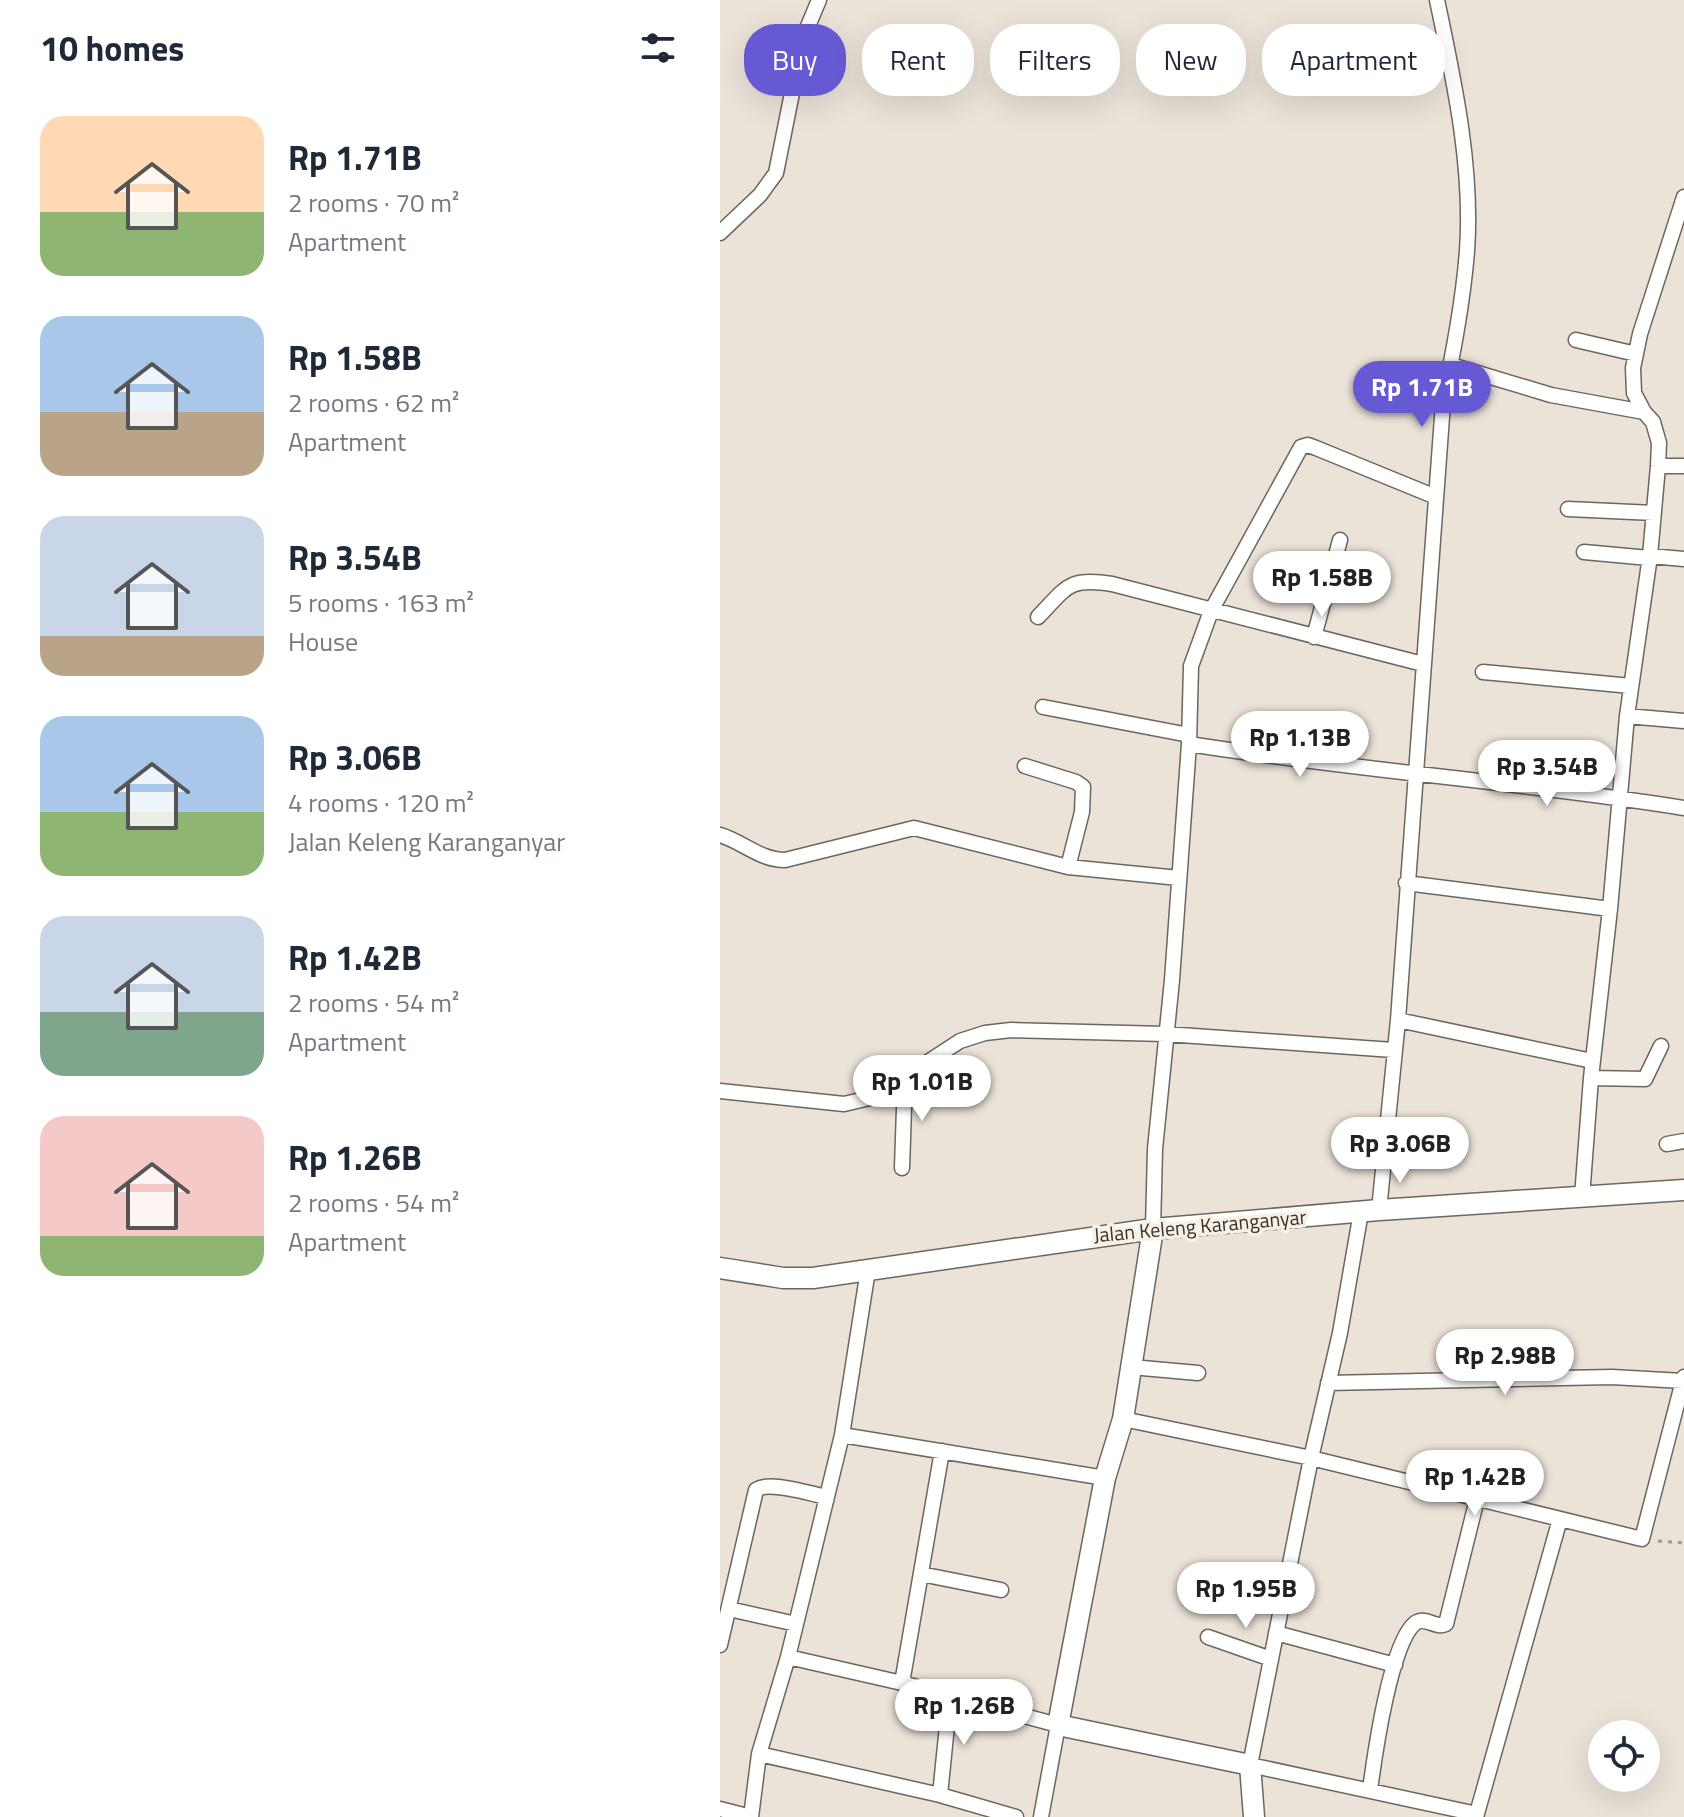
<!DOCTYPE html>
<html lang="en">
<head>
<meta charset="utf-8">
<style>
	:root { --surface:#fff; --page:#f2f2f3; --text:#1f2937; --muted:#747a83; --accent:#655ad3 }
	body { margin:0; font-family:"Titillium Web",sans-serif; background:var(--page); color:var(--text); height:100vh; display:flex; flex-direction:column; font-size:30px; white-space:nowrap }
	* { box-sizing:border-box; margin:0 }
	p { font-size:26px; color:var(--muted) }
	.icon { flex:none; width:44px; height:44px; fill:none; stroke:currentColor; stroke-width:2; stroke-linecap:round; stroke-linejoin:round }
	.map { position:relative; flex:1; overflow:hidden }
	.drawer { display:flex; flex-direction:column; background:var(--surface); width:720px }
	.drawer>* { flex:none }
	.top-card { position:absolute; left:24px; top:24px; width:760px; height:72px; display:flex; gap:16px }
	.tools { position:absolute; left:868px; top:1720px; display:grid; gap:16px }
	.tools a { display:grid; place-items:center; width:72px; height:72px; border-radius:50%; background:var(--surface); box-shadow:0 8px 32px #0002; font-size:40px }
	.price { position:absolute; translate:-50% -68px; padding:0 18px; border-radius:28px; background:#fff; color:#222; font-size:26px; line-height:52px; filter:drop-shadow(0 2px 4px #0008) }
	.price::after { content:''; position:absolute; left:50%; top:48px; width:24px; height:18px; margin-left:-12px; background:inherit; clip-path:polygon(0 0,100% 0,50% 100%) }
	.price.selected { background:var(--accent); color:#fff }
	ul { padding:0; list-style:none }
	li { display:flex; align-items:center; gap:24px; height:200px; padding:0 40px }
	li span { display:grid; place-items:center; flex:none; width:224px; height:160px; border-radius:24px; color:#555 }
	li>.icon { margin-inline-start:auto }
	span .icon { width:96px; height:96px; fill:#fffc; stroke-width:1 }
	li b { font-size:34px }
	h2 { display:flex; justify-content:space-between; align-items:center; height:96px; padding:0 40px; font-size:34px }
	.chip { padding:0 28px; border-radius:32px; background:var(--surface); box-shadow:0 8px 32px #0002; font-size:28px; line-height:72px }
	.chip.selected { background:var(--accent); color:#fff }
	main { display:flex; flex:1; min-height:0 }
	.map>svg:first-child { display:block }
</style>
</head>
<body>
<main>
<section class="drawer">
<h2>10 homes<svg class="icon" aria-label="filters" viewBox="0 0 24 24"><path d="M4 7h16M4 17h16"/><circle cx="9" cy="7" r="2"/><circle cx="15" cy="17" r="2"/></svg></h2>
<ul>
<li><span style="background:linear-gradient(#ffd9b3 60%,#8fb573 0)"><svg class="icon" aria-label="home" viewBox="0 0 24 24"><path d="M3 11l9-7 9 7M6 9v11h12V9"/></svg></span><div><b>Rp 1.71B</b><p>2 rooms · 70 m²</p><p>Apartment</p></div></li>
<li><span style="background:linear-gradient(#a9c7e8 60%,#b9a48a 0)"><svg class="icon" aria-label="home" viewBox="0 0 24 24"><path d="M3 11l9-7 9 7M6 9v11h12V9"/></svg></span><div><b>Rp 1.58B</b><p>2 rooms · 62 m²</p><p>Apartment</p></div></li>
<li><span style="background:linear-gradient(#c9d6e8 75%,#b9a48a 0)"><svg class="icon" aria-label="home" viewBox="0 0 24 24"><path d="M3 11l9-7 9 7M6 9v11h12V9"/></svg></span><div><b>Rp 3.54B</b><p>5 rooms · 163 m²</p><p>House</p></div></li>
<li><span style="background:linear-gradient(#a9c7e8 60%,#8fb573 0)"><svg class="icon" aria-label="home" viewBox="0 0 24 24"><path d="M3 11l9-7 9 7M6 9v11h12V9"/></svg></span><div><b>Rp 3.06B</b><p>4 rooms · 120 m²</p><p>Jalan Keleng Karanganyar</p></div></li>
<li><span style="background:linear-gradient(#c9d6e8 60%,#7fa58c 0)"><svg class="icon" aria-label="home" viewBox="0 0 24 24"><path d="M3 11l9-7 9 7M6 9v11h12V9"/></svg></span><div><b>Rp 1.42B</b><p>2 rooms · 54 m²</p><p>Apartment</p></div></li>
<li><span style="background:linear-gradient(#f6c9c9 75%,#8fb573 0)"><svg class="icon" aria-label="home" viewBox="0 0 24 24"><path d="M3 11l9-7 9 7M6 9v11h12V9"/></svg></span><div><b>Rp 1.26B</b><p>2 rooms · 54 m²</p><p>Apartment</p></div></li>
</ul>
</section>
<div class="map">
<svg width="964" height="1817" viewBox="0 0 964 1817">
	<rect width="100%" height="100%" fill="#ebe2d8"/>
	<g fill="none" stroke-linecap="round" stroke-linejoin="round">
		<defs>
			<path id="street" d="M 0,233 L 40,195 L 56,173 L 83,38 L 99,0
				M 856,340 L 916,354
				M 731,365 L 831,395 L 924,412
				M 938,466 L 964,466
				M 848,509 L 934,513
				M 864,552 L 929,558
				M 930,556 L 964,559
				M 318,617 C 347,587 348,577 392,584 L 703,664
				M 594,637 L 620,540
				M 763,672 L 911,686
				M 323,707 L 469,735
				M 907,716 L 964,721
				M 469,744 C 634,770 800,782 964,808
				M 305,766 L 356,782 L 363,787 L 362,812 L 348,867
				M 0,835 C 23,842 40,860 65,860 L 194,828 L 348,867 L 459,878
				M 686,883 L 890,909
				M 678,1020 L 872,1061
				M 871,1078 L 925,1079 L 941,1046
				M 0,1091 L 124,1104 L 154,1097 L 240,1041 L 265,1033 L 291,1030 L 446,1034 L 673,1050
				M 947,1144 L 964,1141
				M 182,1168 L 185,1078
				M 862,1197 L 871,1078 L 890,909 L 907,716 L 930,556 L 938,466 L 939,443 L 933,422 L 924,412 L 914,393 L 913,368 L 920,334 L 964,197
				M 659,1210 L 678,1020 L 723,403 C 733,353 743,302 747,251 C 753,167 734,81 717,0
				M 641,1212 L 620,1333 L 591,1458 L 530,1765 L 757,1814
				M 433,1229 L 435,1149 L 452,980 L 469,744 L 471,666 L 491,611 L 581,447 L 588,445 L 596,448 L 716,497
				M 411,1367 L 478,1373
				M 608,1383 L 892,1377 L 963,1381
				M 403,1419 L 591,1458 L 922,1539 L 964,1377
				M 122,1435 L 385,1478
				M 201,1574 L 281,1590
				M 9,1609 L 76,1624
				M 556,1633 L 675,1665
				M 488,1637 L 551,1659
				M 0,1645 L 36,1490 C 49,1480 90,1494 107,1497
				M 68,1657 L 182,1683 L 338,1725 L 321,1817
				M 182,1683 L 222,1451
				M 39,1754 L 220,1795 L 296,1817
				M 650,1790 C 654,1760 671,1636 697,1622 C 707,1617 716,1629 726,1624 L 757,1499
				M 220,1795 L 230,1696
				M 0,1809 L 31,1817 L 39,1754 L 68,1657 L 122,1435 L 148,1270
				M 756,1817 L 840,1519"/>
			<path id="secondary" d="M 433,1229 L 403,1419 L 385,1478 L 338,1725 L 530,1765 L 534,1817
				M 0,1268 L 63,1278 L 93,1278 L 433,1229 L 659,1210 L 964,1190"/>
		</defs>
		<use href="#street" stroke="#6d665d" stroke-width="17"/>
		<use href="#secondary" stroke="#6d665d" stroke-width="23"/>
		<path stroke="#a09992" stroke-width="3" stroke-dasharray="4 6" stroke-linecap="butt" d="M 938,1541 L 964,1543"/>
		<use href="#street" stroke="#fff" stroke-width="14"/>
		<use href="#secondary" stroke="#fff" stroke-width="20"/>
	</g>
	<g text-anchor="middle" stroke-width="7" stroke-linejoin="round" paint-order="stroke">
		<g font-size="20" fill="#37332f" stroke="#f8f0e5">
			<text transform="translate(480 1226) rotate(-5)" y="7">Jalan Keleng Karanganyar</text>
		</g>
	</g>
</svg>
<div class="tools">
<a><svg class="icon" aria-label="locate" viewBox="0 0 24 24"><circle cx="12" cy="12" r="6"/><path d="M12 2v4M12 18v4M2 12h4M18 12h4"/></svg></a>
</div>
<b class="price selected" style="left:702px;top:429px">Rp 1.71B</b>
<b class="price" style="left:602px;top:619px">Rp 1.58B</b>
<b class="price" style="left:580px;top:779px">Rp 1.13B</b>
<b class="price" style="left:827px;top:808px">Rp 3.54B</b>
<b class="price" style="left:202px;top:1123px">Rp 1.01B</b>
<b class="price" style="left:680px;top:1185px">Rp 3.06B</b>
<b class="price" style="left:785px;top:1397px">Rp 2.98B</b>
<b class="price" style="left:755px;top:1518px">Rp 1.42B</b>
<b class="price" style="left:526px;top:1630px">Rp 1.95B</b>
<b class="price" style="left:244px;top:1747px">Rp 1.26B</b>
<div class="top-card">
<a class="chip selected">Buy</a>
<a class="chip">Rent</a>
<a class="chip">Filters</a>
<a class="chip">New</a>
<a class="chip">Apartment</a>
</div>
</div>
</main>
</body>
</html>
